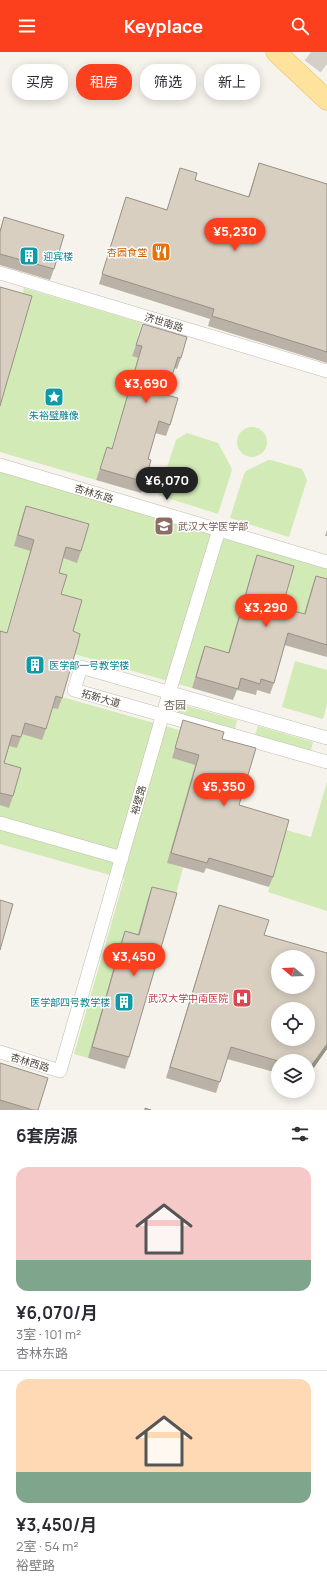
<!DOCTYPE html>
<html lang="zh">
<head>
<meta charset="utf-8">
<style>
	:root { --surface:#fff; --page:#f7f7f7; --text:#2b2b33; --muted:#7c7c81; --line:#e1e1e2; --accent:#fc3f1d }
	body { margin:0; font-family:Manrope,"Noto Sans SC",sans-serif; background:var(--page); color:var(--text); height:100vh; display:flex; flex-direction:column; font-size:15px; white-space:nowrap }
	* { box-sizing:border-box; margin:0 }
	p { font-size:13px; color:var(--muted) }
	.icon { flex:none; width:22px; height:22px; fill:none; stroke:currentColor; stroke-width:2; stroke-linecap:round; stroke-linejoin:round }
	.map { position:relative; height:1058px; overflow:hidden }
	.panel { display:flex; flex-direction:column; background:var(--surface); flex:1 }
	.panel>* { flex:none }
	.guide { position:absolute; left:12px; top:12px; width:303px; height:36px; display:flex; gap:8px }
	.needle { width:26px; rotate:289deg }
	.buttons { position:absolute; left:271px; top:898px; display:grid; gap:8px }
	.buttons a { display:grid; place-items:center; width:44px; height:44px; border-radius:50%; background:var(--surface); box-shadow:0 2px 10px #0003; font-size:20px }
	.price { position:absolute; translate:-50% -34px; padding:0 9px; border-radius:14px; background:var(--accent); color:#fff; font-size:13px; line-height:26px; filter:drop-shadow(0 1px 2px #0008) }
	.price::after { content:''; position:absolute; left:50%; top:24px; width:12px; height:9px; margin-left:-6px; background:inherit; clip-path:polygon(0 0,100% 0,50% 100%) }
	.price.current { background:#222; color:#fff }
	ul { padding:0; list-style:none }
	li { display:grid; align-content:center; gap:8px; height:212px; padding:0 16px }
	li+li { border-top:1px solid var(--line) }
	li span { display:grid; place-items:center; height:124px; border-radius:12px; color:#555 }
	li>.icon { margin-inline-start:auto }
	span .icon { width:72px; height:72px; fill:#fffc; stroke-width:1 }
	li b { font-size:17px }
	h2 { display:flex; justify-content:space-between; align-items:center; height:48px; padding:0 16px; font-size:17px }
	.pill { padding:0 14px; border-radius:16px; background:var(--surface); box-shadow:0 2px 10px #0003; font-size:14px; line-height:36px }
	.pill.current { background:var(--accent); color:#fff }
	header { display:flex; justify-content:space-between; align-items:center; height:52px; padding:0 16px; background:var(--accent); color:#fff; font-size:18px; font-weight:700 }
	.map>svg:first-child { display:block }
</style>
</head>
<body>
<header><svg class="icon" aria-label="menu" viewBox="0 0 24 24"><path d="M4 6h16M4 12h16M4 18h16"/></svg>Keyplace<svg class="icon" aria-label="search" viewBox="0 0 24 24"><circle cx="10" cy="10" r="6"/><path d="M15 15l6 6"/></svg></header>
<div class="map">
<svg width="327" height="1058" viewBox="0 0 327 1058">
	<rect width="100%" height="100%" fill="#f6f3ec"/>
	<path fill="#d2eab5" d="M 24,236 L 142,271 L 132,304 L 138,306 L 108,408 L 103,406 L 96,428 L 0,400 L 0,352 Z
		M237 390a15 15 0 1 1 30 0a15 15 0 1 1-30 0Z
		M 187,381 L 218,391 L 231,415 L 232,418 L 218,462 L 158,443 L 176,388 Z
		M 268,408 L 271,408 L 302,417 L 307,428 L 289,485 L 230,466 L 244,422 L 246,419 Z
		M 0,418 L 327,517 L 327,539 L 300,573 L 225,612 L 201,606 L 192,636 L 74,602 L 57,553 L 55,532 L 62,506 L 77,510 L 85,483 L 14,494 L 30,499 L 3,592 L 0,591 Z
		M 295,609 L 327,618 L 327,652 L 323,667 L 282,655 Z
		M 62,645 L 179,678 L 172,706 L 195,713 L 168,811 L 183,816 L 173,853 L 135,894 L 88,1006 L 74,1002 L 124,827 L 0,792 L 0,753 L 9,755 L 0,723 L 8,694 Z
		M 180,652 L 237,668 L 235,677 L 178,661 Z
		M 258,674 L 313,690 L 311,699 L 255,683 Z
		M 327,730 L 327,859 L 268,840 L 286,778 L 311,785 Z"/>
	<g fill="none" stroke-linecap="round" stroke-linejoin="round">
		<path stroke="#d4d0c8" stroke-width="21" stroke-dasharray="21 10" stroke-linecap="butt" d="M 311,0 L 327,12"/>
		<defs>
			<path id="minor" d="M 0,221 L 327,319
				M 0,413 L 327,510
				M 327,686 L 81,615 L 74,638 L 327,710
				M 0,771 L 122,806
				M 0,1000 L 60,1019 L 169,641 L 219,478"/>
			<path id="primary" d="M 276,0 L 327,48"/>
		</defs>
		<use href="#minor" stroke="#c2bbae" stroke-width="14"/>
		<use href="#primary" stroke="#e6c16a" stroke-width="21"/>
		<use href="#minor" stroke="#fff" stroke-width="13"/>
		<use href="#primary" stroke="#ffe39c" stroke-width="20"/>
	</g>
	<path fill="#bab2a6" d="M 259,111 L 327,132 L 327,311 L 208,274 L 210,267 L 99,232 L 126,145 L 167,158 L 180,116 L 195,128 L 248,145 Z
		M 4,165 L 54,217 L 50,228 L 0,213 L 0,178 Z
		M 143,272 L 181,306 L 177,317 L 174,316 L 166,343 L 170,373 L 166,384 L 155,381 L 148,407 L 145,430 L 141,441 L 96,428 L 107,395 L 112,396 L 138,306 L 132,304 Z
		M 26,454 L 81,499 L 77,511 L 63,506 L 59,521 L 61,542 L 73,579 L 62,646 L 58,657 L 52,656 L 46,677 L 42,688 L 22,682 L 17,696 L 9,694 L 4,711 L 13,744 L 9,756 L 0,753 L 0,579 L 7,581 L 30,499 L 14,494 L 22,465 Z
		M 327,478 L 327,484 L 325,484 Z
		M 257,503 L 282,556 L 304,562 L 312,535 L 316,524 L 327,527 L 327,605 L 284,593 L 274,631 L 270,642 L 257,638 L 256,643 L 237,638 L 233,648 L 192,636 L 201,605 L 205,594 L 228,601 L 253,515 Z
		M 183,668 L 222,687 L 239,753 L 273,825 L 269,835 L 206,816 L 204,821 L 167,811 L 195,713 L 172,706 L 180,678 Z
		M 152,835 L 129,1005 L 125,1017 L 88,1006 L 121,890 L 125,879 L 138,882 L 148,846 Z
		M 219,853 L 264,883 L 327,997 L 308,1024 L 308,1009 L 278,1009 L 278,1021 L 227,1007 L 216,1041 L 166,1026 L 215,865 Z
		M 0,1011 L 38,1058 L 0,1058 Z"/>
	<path fill="#979187" d="M 327,992 L 327,997 L 308,1024 L 308,1018 Z"/>
	<path fill="#d8cfc1" stroke="#979187" fill-rule="evenodd" d="M 259,111 L 327,132 L 327,300 L 212,264 L 214,257 L 102,222 L 126,145 L 167,158 L 180,116 L 197,121 L 195,128 L 249,145 Z
		M 4,165 L 64,183 L 54,217 L 0,202 L 0,180 Z
		M 0,235 L 32,244 L 0,354 Z
		M 143,272 L 187,285 L 181,306 L 178,305 L 166,343 L 178,346 L 170,373 L 159,369 L 148,407 L 151,408 L 145,430 L 100,417 L 107,395 L 112,397 L 142,294 L 136,293 Z
		M 26,454 L 89,472 L 81,499 L 66,495 L 59,521 L 67,523 L 61,542 L 82,548 L 73,579 L 80,582 L 78,591 L 62,646 L 56,644 L 46,677 L 25,671 L 21,685 L 12,683 L 4,711 L 21,716 L 13,744 L 0,741 L 0,579 L 7,581 L 34,488 L 18,483 Z
		M 257,503 L 294,514 L 282,556 L 305,562 L 316,524 L 327,527 L 327,593 L 288,581 L 274,631 L 261,627 L 260,632 L 241,626 L 238,637 L 196,625 L 205,594 L 229,601 Z
		M 183,668 L 224,680 L 222,687 L 256,696 L 239,753 L 289,768 L 273,825 L 209,806 L 207,811 L 171,801 L 199,703 L 175,696 Z
		M 152,835 L 177,841 L 129,1005 L 92,995 L 125,879 L 139,883 Z
		M 0,848 L 13,852 L 0,898 Z
		M 219,853 L 269,868 L 264,883 L 327,901 L 327,992 L 308,1018 L 308,1009 L 278,1009 L 231,995 L 220,1030 L 170,1015 ZM 278,905 L 308,905 L 308,935 L 278,935 ZM 278,957 L 308,957 L 308,987 L 278,987 Z
		M 0,1011 L 48,1026 L 38,1058 L 33,1058 L 0,1048 Z
		M 145,1056 L 151,1058 L 145,1058 Z"/>
	<defs>
		<symbol id="restaurant-square" viewBox="-11 -11 22 22"><rect x="-9" y="-9" width="18" height="18" rx="4" fill="#e8710a" stroke="#fff"/><path d="M-5-6h1v4h1v-4h1v4h1v-4h1v5L-1.5 .5V6h-2V.5L-5-1ZM5-6V6H3V1.5H1.5Q1.5-4 5-6Z" fill="#fff"/></symbol>
		<symbol id="building-square" viewBox="-11 -11 22 22"><rect x="-9" y="-9" width="18" height="18" rx="4" fill="#0f9aa8" stroke="#fff"/><path d="M-4-6H4V6H1V3H-1V6H-4ZM-2.5-4.3h1.7v1.8h-1.7ZM.8-4.3h1.7v1.8H.8ZM-2.5-1h1.7V.8h-1.7ZM.8-1h1.7V.8H.8Z" fill="#fff"/></symbol>
		<symbol id="sight-square" viewBox="-11 -11 22 22"><rect x="-9" y="-9" width="18" height="18" rx="4" fill="#0f9aa8" stroke="#fff"/><path d="M0-6L1.8-2.2L6-1.7L2.9 1.2L3.7 5.4L0 3.3L-3.7 5.4L-2.9 1.2L-6-1.7L-1.8-2.2Z" fill="#fff"/></symbol>
		<symbol id="university-square" viewBox="-11 -11 22 22"><rect x="-9" y="-9" width="18" height="18" rx="4" fill="#8d6e63" stroke="#fff"/><path d="M0-5L7-2L0 1L-7-2ZM-4 1L0 2.5L4 1V4Q0 6-4 4Z" fill="#fff"/></symbol>
		<symbol id="hospital-square" viewBox="-11 -11 22 22"><rect x="-9" y="-9" width="18" height="18" rx="4" fill="#e0444e" stroke="#fff"/><path d="M-5-5h3v3.5h4V-5h3V5h-3V1.5h-4V5h-3Z" fill="#fff"/></symbol>
	</defs>
	<g fill-rule="evenodd">
		<use href="#restaurant-square" x="150" y="189" width="22" height="22"/>
		<use href="#building-square" x="18" y="193" width="22" height="22"/>
		<use href="#sight-square" x="43" y="334" width="22" height="22"/>
		<use href="#university-square" x="153" y="463" width="22" height="22"/>
		<use href="#building-square" x="24" y="602" width="22" height="22"/>
		<use href="#hospital-square" x="231" y="935" width="22" height="22"/>
		<use href="#building-square" x="113" y="939" width="22" height="22"/>
	</g>
	<g text-anchor="middle" stroke-width="3" stroke-linejoin="round" paint-order="stroke">
		<g font-size="10" fill="#c56008" stroke="#fff" text-anchor="end">
			<text x="147" y="204">杏园食堂</text>
		</g>
		<g font-size="10" fill="#0d838f" stroke="#fff" text-anchor="start">
			<text x="43" y="208">迎宾楼</text>
			<text x="54" y="367" text-anchor="middle">朱裕璧雕像</text>
			<text x="49" y="617">医学部一号教学楼</text>
			<text x="110" y="954" text-anchor="end">医学部四号教学楼</text>
		</g>
		<g font-size="10" fill="#4b4439" stroke="#fff">
			<text transform="translate(164 270) rotate(17)" y="4">济世南路</text>
			<text transform="translate(94 441) rotate(17)" y="4">杏林东路</text>
			<text transform="translate(101 646) rotate(16)" y="4">拓新大道</text>
			<text transform="translate(138 748) rotate(-74)" y="4">裕壁路</text>
			<text transform="translate(30 1010) rotate(17)" y="4">杏林西路</text>
		</g>
		<g font-size="10" fill="#785e54" stroke="#fff" text-anchor="start">
			<text x="178" y="478">武汉大学医学部</text>
		</g>
		<g font-size="10" fill="#be3a42" stroke="#fff" text-anchor="end">
			<text x="228" y="950">武汉大学中南医院</text>
		</g>
		<g font-size="11" fill="#6e6250" stroke="#fff">
			<text x="175" y="657">杏园</text>
		</g>
	</g>
</svg>
<div class="buttons">
<a><svg class="needle" viewBox="-14 -14 28 28"><path d="M0-13l5 13h-10z" fill="#e53935"/><path d="M0 13l5-13h-10z" fill="#7c7c81"/></svg></a>
<a><svg class="icon" aria-label="locate" viewBox="0 0 24 24"><circle cx="12" cy="12" r="6"/><path d="M12 2v4M12 18v4M2 12h4M18 12h4"/></svg></a>
<a><svg class="icon" aria-label="layers" viewBox="0 0 24 24"><path d="M12 4l9 5-9 5-9-5zM3 14l9 5 9-5"/></svg></a>
</div>
<b class="price" style="left:235px;top:200px">¥5,230</b>
<b class="price" style="left:146px;top:352px">¥3,690</b>
<b class="price current" style="left:167px;top:449px">¥6,070</b>
<b class="price" style="left:266px;top:576px">¥3,290</b>
<b class="price" style="left:224px;top:755px">¥5,350</b>
<b class="price" style="left:134px;top:925px">¥3,450</b>
<div class="guide">
<a class="pill">买房</a>
<a class="pill current">租房</a>
<a class="pill">筛选</a>
<a class="pill">新上</a>
</div>
</div>
<section class="panel">
<h2>6套房源<svg class="icon" aria-label="filters" viewBox="0 0 24 24"><path d="M4 7h16M4 17h16"/><circle cx="9" cy="7" r="2"/><circle cx="15" cy="17" r="2"/></svg></h2>
<ul>
<li><span style="background:linear-gradient(#f6c9c9 75%,#7fa58c 0)"><svg class="icon" aria-label="home" viewBox="0 0 24 24"><path d="M3 11l9-7 9 7M6 9v11h12V9"/></svg></span><div><b>¥6,070/月</b><p>3室 · 101 m²</p><p>杏林东路</p></div></li>
<li><span style="background:linear-gradient(#ffd9b3 75%,#7fa58c 0)"><svg class="icon" aria-label="home" viewBox="0 0 24 24"><path d="M3 11l9-7 9 7M6 9v11h12V9"/></svg></span><div><b>¥3,450/月</b><p>2室 · 54 m²</p><p>裕壁路</p></div></li>
</ul>
</section>
</body>
</html>
